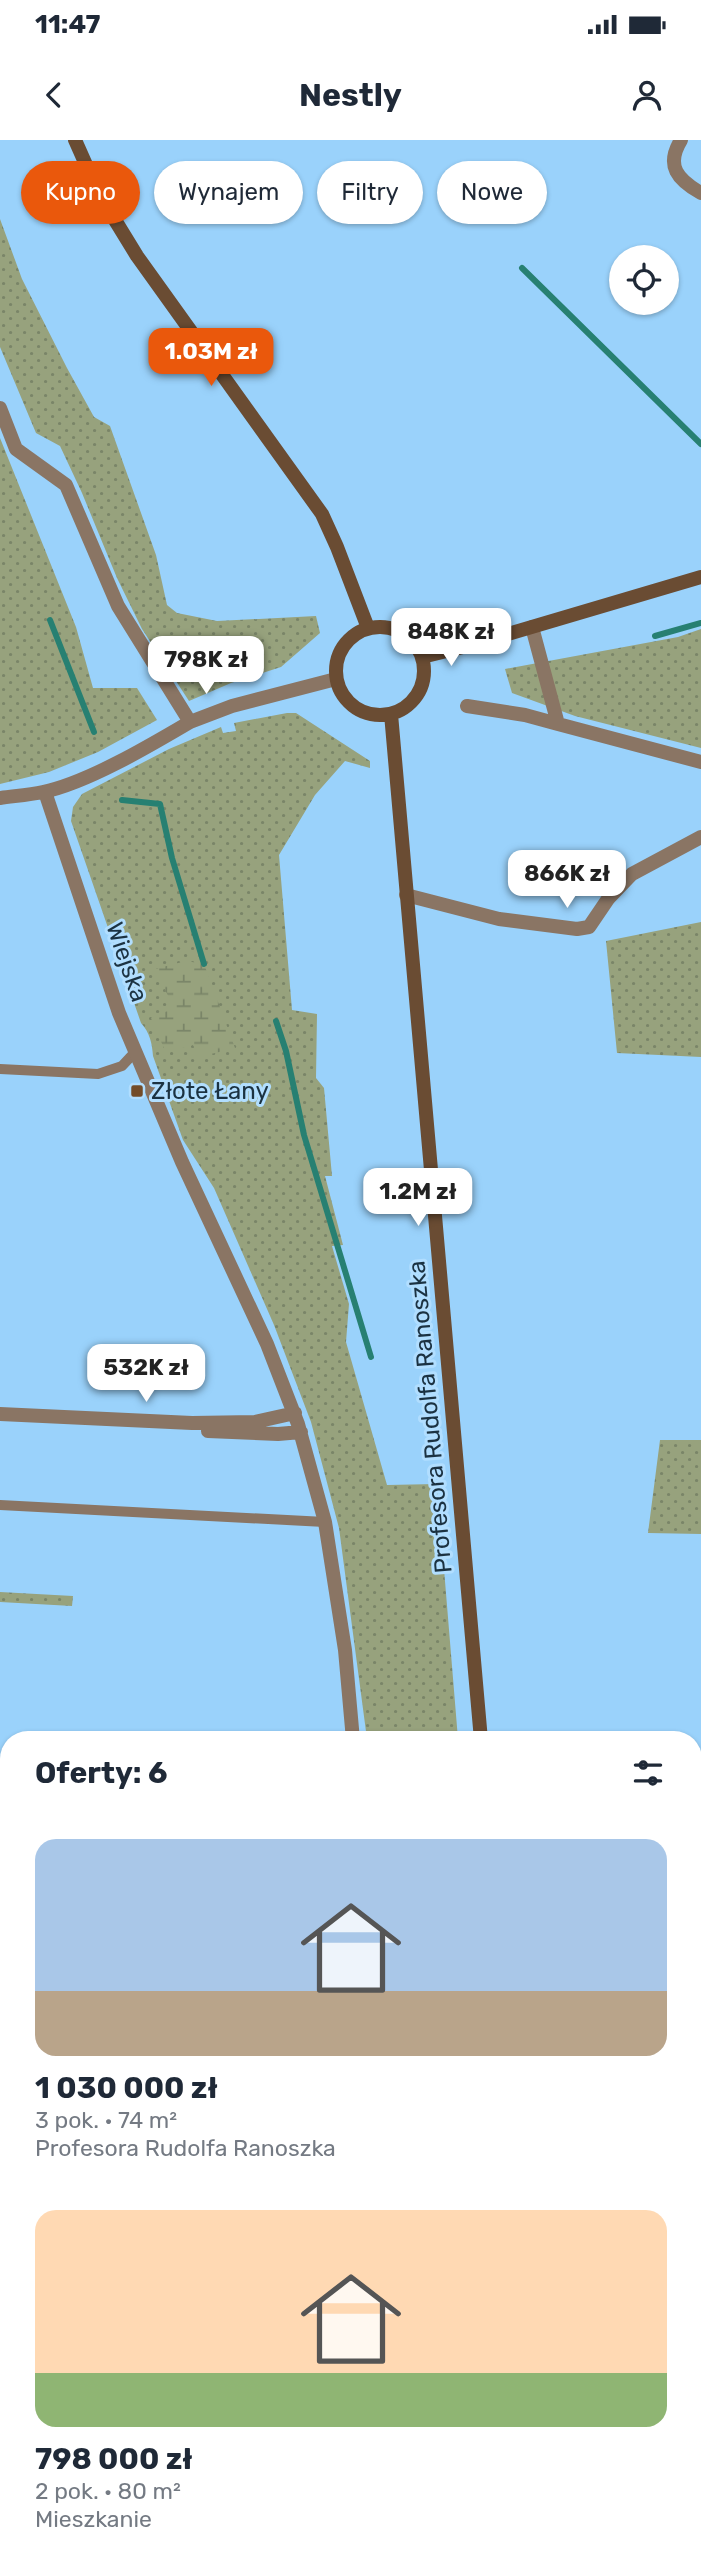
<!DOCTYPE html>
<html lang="pl">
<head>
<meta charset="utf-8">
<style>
	:root { --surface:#fff; --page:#f6f6f7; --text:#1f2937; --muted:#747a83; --accent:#ea580c }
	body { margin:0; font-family:Rubik,sans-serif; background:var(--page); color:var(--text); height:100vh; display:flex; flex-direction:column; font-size:26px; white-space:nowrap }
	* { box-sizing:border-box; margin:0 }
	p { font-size:23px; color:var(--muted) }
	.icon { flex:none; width:38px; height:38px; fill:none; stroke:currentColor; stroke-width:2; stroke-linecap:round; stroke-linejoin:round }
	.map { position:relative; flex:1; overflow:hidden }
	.side { position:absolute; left:0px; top:1591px; width:702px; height:842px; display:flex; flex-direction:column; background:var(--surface); border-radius:28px 28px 0 0; box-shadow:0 2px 5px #0004 }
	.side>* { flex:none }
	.hud { position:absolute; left:21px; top:21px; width:660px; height:63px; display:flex; gap:14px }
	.buttons { position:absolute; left:609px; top:105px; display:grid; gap:14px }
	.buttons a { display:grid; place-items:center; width:70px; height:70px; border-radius:50%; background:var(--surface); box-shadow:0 2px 5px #0004; font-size:35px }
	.price { position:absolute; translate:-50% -60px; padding:0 16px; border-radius:14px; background:#fff; color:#222; font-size:23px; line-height:46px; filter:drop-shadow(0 2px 4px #0008) }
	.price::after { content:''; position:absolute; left:50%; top:42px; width:21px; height:16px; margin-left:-10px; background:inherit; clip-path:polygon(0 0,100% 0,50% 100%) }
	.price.on { background:var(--accent); color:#fff }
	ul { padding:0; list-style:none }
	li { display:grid; align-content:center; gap:14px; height:371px; padding:0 35px }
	li span { display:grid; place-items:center; height:217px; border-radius:21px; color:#555 }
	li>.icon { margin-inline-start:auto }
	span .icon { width:126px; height:126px; fill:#fffc; stroke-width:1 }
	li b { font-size:30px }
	h2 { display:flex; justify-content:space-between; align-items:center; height:84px; padding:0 35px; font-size:30px }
	.tag { padding:0 24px; border-radius:32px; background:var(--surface); box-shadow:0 2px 5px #0004; font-size:24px; line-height:63px }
	.tag.on { background:var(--accent); color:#fff }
	.status { display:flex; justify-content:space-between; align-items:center; height:49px; padding:0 35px; background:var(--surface); direction:ltr }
	.status svg { height:19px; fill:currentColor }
	header { display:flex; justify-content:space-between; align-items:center; height:91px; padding:0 35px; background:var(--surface); font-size:32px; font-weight:700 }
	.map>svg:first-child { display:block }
</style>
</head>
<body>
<div class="status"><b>11:47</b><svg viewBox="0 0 49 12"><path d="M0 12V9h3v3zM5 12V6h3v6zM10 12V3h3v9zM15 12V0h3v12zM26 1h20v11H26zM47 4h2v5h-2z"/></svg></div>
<header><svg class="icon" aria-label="back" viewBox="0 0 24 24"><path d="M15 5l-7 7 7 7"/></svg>Nestly<svg class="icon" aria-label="person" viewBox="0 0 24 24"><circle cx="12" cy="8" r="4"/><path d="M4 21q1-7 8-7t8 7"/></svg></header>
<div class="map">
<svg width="701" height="2431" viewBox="0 0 701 2431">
	<defs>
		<pattern id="grass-dots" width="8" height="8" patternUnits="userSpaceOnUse" patternTransform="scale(1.75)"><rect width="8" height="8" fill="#97a27d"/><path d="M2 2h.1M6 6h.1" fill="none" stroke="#7a8568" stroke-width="1.8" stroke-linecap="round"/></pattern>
		<pattern id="forest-firs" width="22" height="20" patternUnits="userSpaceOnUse" patternTransform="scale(1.75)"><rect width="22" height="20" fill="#97a27d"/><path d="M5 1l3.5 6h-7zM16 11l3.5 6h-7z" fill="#7a8568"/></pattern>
		<pattern id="wetland-marsh" width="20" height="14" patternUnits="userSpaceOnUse" patternTransform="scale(1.75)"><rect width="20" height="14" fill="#97a27d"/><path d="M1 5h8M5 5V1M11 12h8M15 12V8" fill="none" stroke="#7a8568"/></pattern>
	</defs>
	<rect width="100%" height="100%" fill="#9ad2fb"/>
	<path fill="url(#grass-dots)" d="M 0,79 L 22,139 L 67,228 L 94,277 L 110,286 L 156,415 L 167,465 L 177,473 L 217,481 L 316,476 L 320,493 L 281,527 L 231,543 L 189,561 L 142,489 L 117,438 L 82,353 L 60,306 L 36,293 L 0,207 Z
		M 0,298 L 76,487 L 93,548 L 137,548 L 157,580 L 98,612 L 49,632 L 0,644 Z
		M 701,489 L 701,608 L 575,576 L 512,553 L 505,529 L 678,497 Z
		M 287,573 L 296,573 L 370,621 L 370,628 L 345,621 L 315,655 L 279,715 L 292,870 L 317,874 L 316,938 L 324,948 L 332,1036 L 325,1036 L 343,1105 L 332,1106 L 349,1164 L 346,1202 L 387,1345 L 437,1344 L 458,1599 L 367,1599 L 339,1388 L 311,1282 L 274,1185 L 214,1048 L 183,1000 L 153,916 C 152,903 150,893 141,883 L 71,681 L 73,667 L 82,654 L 169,609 L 221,587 L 223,593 L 236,591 L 234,583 Z
		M 701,782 L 701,917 L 617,913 L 606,801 Z
		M 660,1300 L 701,1300 L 701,1394 L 648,1393 Z
		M 0,1452 L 73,1456 L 72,1466 L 0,1462 Z
		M 0,2248 L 9,2249 L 9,2424 L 345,2424 L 346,2431 L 0,2431 Z
		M 701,2279 L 701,2431 L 620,2431 L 618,2424 L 693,2424 L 693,2280 Z"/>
	<path fill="url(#forest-firs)" d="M 9,2274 L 9,2424 L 37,2424 L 30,2431 L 0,2431 L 0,2281 Z"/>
	<path fill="url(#wetland-marsh)" d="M 186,821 L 204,824 L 235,908 L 199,917 L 193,905 L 166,913 L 151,878 L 174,868 L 155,829 Z"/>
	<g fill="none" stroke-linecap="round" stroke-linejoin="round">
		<path stroke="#278072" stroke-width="6" d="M 522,128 L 701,304
			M 50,480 L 94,592
			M 655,496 L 701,483
			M 122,660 L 160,664 L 172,718 L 204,824
			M 276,881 L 286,911 L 304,995 L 371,1217
			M 614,2424 L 615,2431"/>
		<path stroke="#8a7564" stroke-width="10" d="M 0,929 L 98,934 L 122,926 L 136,911
			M 0,1365 L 325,1382
			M 0,1641 L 9,1641"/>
		<path stroke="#8a7564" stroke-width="14" d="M 681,0 C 665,26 678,40 701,53
			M 0,268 L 16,309 L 66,345 L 118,466 L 190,582 L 232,566 L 336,539
			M 532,487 L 558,584 L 701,622
			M 467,566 L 525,575 L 558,584
			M 45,652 L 119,873 L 182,1022 L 267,1204 L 298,1284 L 325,1382 L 345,1510 L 353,1600
			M 0,658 C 14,656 29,655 43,652 C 87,643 151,605 190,582
			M 406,755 L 499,779 L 577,789 L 589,787 L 608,759 L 632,734 L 701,697
			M 0,1274 L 192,1283 L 255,1282 L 295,1273
			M 208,1291 L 278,1294 L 301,1292
			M 0,1845 L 9,1846
			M 693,2178 L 701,2178"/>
		<path stroke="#6a4c33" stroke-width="14" d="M 75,0 L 99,54 L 137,116 L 322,374 L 337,407 L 368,488
			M336 531a44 44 0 1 1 88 0a44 44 0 1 1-88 0Z
			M 422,517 L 471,505 L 701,437
			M 391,574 L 481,1600
			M 0,2193 L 9,2193
			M 594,2424 L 595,2431"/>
	</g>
	<rect fill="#734c29" stroke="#b1deff" stroke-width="2.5" x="130" y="944" width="14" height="14" rx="3.5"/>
	<g text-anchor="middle" stroke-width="6" stroke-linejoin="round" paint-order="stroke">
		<g font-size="24" fill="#1b3242" stroke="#b1deff">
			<text transform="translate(127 822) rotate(71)" y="8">Wiejska</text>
			<text transform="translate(430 1277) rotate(-95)" y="8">Profesora Rudolfa Ranoszka</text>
		</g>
		<g font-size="24" fill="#1b3242" stroke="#b1deff" text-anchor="start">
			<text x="151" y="959">Złote Łany</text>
		</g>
	</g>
</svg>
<div class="buttons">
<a><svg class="icon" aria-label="locate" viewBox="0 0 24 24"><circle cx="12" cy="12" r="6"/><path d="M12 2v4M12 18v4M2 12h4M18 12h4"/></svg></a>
</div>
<b class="price on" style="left:211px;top:248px">1.03M zł</b>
<b class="price" style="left:451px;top:528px">848K zł</b>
<b class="price" style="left:206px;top:556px">798K zł</b>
<b class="price" style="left:567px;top:770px">866K zł</b>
<b class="price" style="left:418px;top:1088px">1.2M zł</b>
<b class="price" style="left:146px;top:1264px">532K zł</b>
<div class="hud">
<a class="tag on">Kupno</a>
<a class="tag">Wynajem</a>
<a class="tag">Filtry</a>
<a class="tag">Nowe</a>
</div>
<section class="side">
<h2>Oferty: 6<svg class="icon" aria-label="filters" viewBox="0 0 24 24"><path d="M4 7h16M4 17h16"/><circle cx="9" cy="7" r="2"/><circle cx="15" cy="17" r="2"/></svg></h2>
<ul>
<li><span style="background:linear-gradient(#a9c7e8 70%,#b9a48a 0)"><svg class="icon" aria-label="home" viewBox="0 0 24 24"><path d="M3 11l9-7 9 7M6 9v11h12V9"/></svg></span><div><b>1 030 000 zł</b><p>3 pok. · 74 m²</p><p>Profesora Rudolfa Ranoszka</p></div></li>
<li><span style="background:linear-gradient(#ffd9b3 75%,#8fb573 0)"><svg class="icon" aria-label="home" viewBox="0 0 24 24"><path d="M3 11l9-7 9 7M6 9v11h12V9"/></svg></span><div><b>798 000 zł</b><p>2 pok. · 80 m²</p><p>Mieszkanie</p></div></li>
</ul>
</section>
</div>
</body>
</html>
